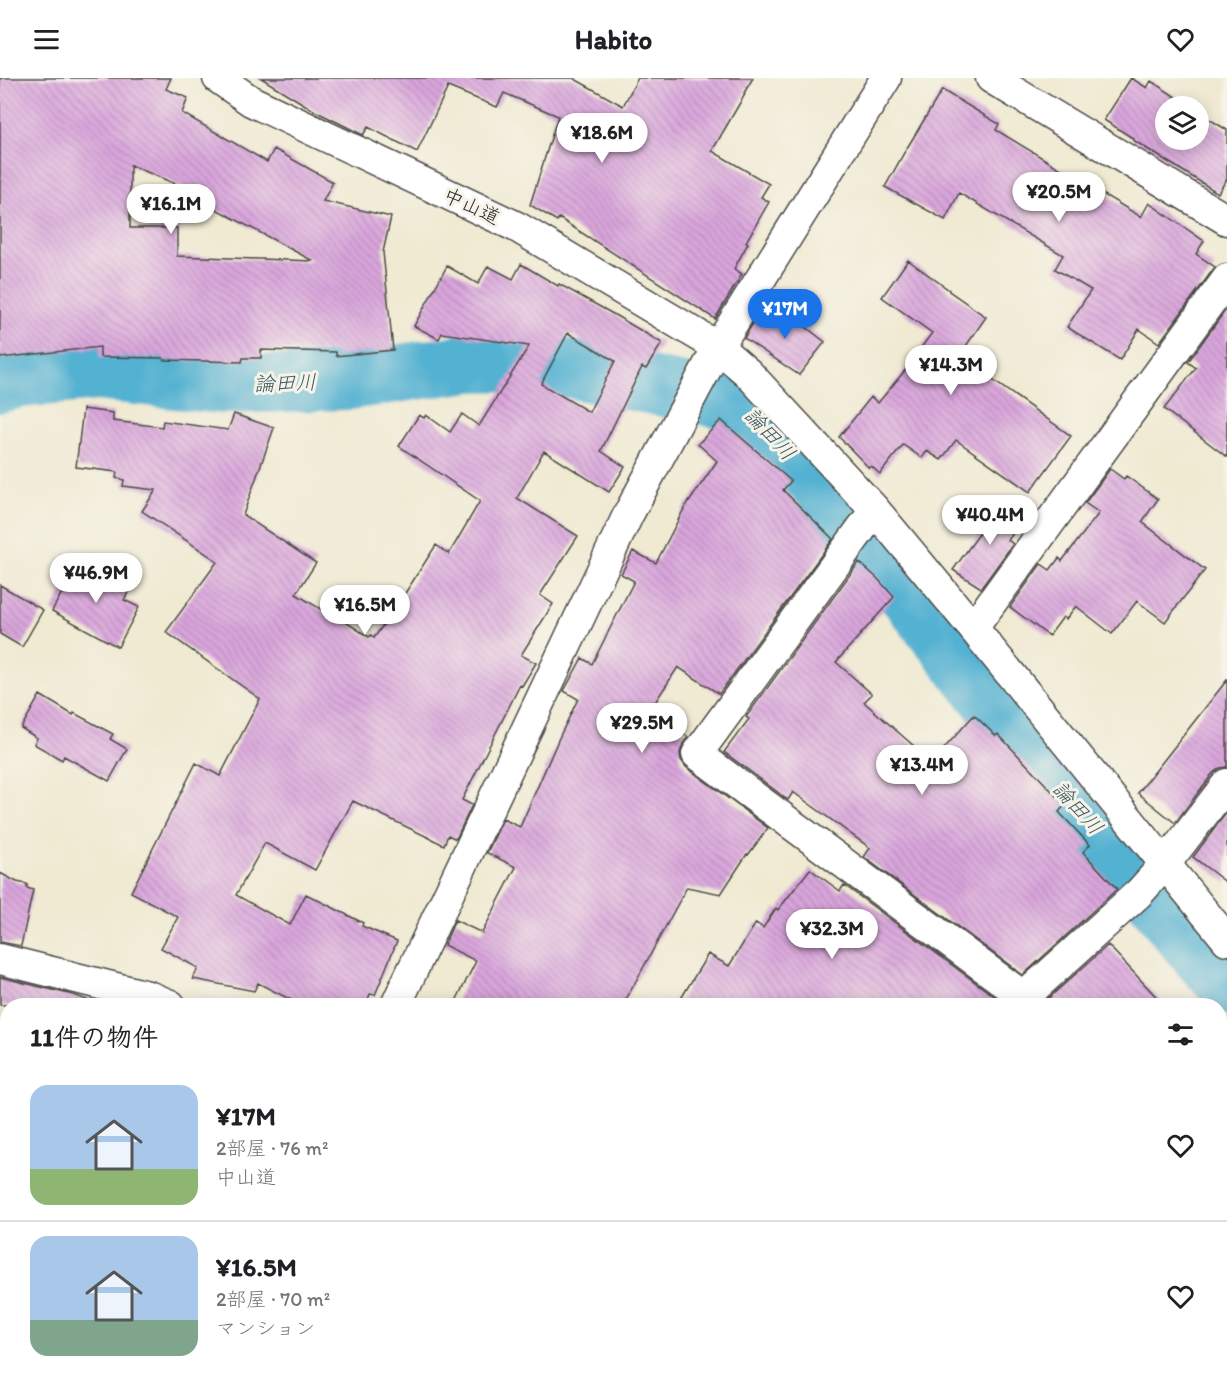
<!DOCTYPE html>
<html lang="ja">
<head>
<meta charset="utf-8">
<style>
	:root { --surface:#fff; --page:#f2f2f2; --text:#202124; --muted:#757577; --line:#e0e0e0; --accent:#1a73e8 }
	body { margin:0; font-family:Itim,"Klee One",sans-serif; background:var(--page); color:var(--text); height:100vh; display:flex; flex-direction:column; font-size:22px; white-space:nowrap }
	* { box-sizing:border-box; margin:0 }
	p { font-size:20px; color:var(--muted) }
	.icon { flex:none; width:33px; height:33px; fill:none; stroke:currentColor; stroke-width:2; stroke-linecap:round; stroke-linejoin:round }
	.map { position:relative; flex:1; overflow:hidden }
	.drawer { position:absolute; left:0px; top:920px; width:1227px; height:386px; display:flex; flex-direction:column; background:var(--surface); border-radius:24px 24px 0 0; box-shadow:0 3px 15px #0003 }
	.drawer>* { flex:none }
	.tools { position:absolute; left:1155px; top:18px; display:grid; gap:12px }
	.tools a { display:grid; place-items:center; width:54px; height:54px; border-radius:50%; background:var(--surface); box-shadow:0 3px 15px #0003; font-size:30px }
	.price { position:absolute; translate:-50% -51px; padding:0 14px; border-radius:21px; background:#fff; color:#222; font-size:20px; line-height:39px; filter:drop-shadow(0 2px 3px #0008) }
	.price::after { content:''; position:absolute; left:50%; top:36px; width:18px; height:14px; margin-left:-9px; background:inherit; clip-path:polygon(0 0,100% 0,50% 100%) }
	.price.current { background:var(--accent); color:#fff }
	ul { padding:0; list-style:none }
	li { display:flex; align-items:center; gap:18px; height:150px; padding:0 30px }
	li+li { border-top:2px solid var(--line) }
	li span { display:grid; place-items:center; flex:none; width:168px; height:120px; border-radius:18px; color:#555 }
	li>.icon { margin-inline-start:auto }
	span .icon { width:72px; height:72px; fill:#fffc; stroke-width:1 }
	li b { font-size:26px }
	h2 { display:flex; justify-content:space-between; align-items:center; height:72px; padding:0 30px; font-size:26px }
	header { display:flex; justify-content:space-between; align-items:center; height:78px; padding:0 30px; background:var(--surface); font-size:27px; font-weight:700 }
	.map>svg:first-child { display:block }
</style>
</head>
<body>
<header><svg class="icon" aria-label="menu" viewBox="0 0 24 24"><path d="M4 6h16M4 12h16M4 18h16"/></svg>Habito<svg class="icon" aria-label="heart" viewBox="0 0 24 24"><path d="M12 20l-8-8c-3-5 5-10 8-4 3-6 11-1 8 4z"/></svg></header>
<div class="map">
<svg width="1227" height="1304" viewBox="0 0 1227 1304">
	<defs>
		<pattern id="building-back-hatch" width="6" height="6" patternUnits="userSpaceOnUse" patternTransform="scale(1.5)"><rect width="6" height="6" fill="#daa6dd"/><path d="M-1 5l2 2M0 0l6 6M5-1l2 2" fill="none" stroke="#b187b3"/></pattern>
	</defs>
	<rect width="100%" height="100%" fill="#f7f3e8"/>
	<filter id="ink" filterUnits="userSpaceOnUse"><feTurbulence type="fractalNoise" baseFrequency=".0167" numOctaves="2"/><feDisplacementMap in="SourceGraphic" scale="12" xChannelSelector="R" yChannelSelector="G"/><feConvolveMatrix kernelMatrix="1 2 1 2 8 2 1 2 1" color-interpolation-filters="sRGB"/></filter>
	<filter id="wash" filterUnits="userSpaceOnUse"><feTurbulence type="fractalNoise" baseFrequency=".008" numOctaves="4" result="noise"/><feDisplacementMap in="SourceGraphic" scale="24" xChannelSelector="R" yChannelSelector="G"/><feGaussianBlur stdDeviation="1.35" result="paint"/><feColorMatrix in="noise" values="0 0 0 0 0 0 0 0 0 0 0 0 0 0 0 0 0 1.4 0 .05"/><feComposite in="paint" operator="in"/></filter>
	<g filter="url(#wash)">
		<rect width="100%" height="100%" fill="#f0ead3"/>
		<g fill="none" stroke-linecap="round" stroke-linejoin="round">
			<path stroke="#52b1d1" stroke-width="58" d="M 0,306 L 19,301 L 96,294 L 222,307 L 349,303 L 468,285 L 535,284 L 743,326 L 747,336 L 773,358 L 826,413 L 1079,735 L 1096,749 L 1197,874 L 1227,908"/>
		</g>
		<g id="blocks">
			<path fill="url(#building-back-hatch)" fill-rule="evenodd" d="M 0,0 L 171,0 L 166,11 L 188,20 L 182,35 L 267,84 L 274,71 L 333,104 L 323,123 L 391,139 L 383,174 L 393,272 L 336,278 L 336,274 L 261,272 L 261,280 L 243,280 L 242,284 L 164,282 L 163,280 L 100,279 L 100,269 L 0,280 ZM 130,87 L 190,112 L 188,116 L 313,183 L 177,178 L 177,150 L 130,150 Z
				M 261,0 L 573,0 L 623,28 L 638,0 L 753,0 L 744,15 L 745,16 L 712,73 L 769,106 L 761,119 L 769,124 L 746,164 L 748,165 L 734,191 L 742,196 L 715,241 L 559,140 L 557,143 L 530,127 L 558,38 L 504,15 L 497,29 L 448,9 L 417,74 L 368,49 L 363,57 L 315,33 Z
				M 1131,0 L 1147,10 L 1151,3 L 1190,28 L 1166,28 L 1166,62 L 1198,62 L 1198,34 L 1227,52 L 1227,101 L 1218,115 L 1133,62 L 1134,61 L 1104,42 Z
				M 942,12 L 999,46 L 996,52 L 1141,139 L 1149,125 L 1204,163 L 1196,176 L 1215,189 L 1159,265 L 1139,251 L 1120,282 L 1067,249 L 1091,212 L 1055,191 L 1063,177 L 959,115 L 945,142 L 885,109 L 904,75 Z
				M 908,182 L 949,212 L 949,213 L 986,239 L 959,278 L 1071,358 L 1030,414 L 956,362 L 941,382 L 927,373 L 922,380 L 903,367 L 880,396 L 871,388 L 869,390 L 839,359 L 871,319 L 878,325 L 922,272 L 920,271 L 932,255 L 882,219 Z
				M 521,186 L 558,208 L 559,206 L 613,236 L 662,265 L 646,291 L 642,289 L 601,373 L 625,389 L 609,414 L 544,373 L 517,420 L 578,458 L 540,517 L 553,526 L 521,577 L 536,585 L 522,608 L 520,607 L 462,722 L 472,727 L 456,761 L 448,757 L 444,767 L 353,723 L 315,792 L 265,765 L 236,817 L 290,847 L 306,816 L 363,845 L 362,848 L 397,863 L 375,917 L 370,916 L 366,927 L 301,927 L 258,905 L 254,913 L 193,901 L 198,890 L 161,870 L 178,839 L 131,814 L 196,685 L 220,698 L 260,621 L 166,554 L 217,484 L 214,482 L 214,481 L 142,433 L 156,412 L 123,408 L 124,402 L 116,400 L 117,394 L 76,389 L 83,331 L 113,335 L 113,343 L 162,349 L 163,343 L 228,352 L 234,336 L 274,350 L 243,437 L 316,485 L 296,516 L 340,543 L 341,541 L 369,559 L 371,557 L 374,560 L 402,520 L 436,467 L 449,476 L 480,423 L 399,368 L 419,337 L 424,340 L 426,337 L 450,354 L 462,336 L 479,348 L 529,268 L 442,255 L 439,261 L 414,248 L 447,188 L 478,206 L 488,188 L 513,201 ZM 568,255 L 615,283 L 589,334 L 541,306 Z
				M 763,229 L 777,240 L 783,231 L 825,264 L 799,297 L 744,260 Z
				M 1227,230 L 1227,379 L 1164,331 L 1196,290 L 1188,284 Z
				M 721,342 L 791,403 L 783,412 L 833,461 L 719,616 L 678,589 L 650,632 L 688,659 L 683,666 L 680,675 L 681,682 L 686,689 L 768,750 L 748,777 L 747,776 L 721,816 L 687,809 L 623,927 L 454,927 L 476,883 L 444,867 L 455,842 L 482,855 L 516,789 L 487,775 L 503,741 L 520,749 L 559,660 L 578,621 L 564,613 L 582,580 L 592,586 L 634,503 L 621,496 L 633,473 L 656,485 L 688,423 L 689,424 L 717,383 L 698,366 Z
				M 1110,391 L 1124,401 L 1126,398 L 1158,421 L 1142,444 L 1205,492 L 1165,544 L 1137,523 L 1112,556 L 1076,528 L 1066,541 L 1063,539 L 1049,558 L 1010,529 L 1041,486 L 1050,492 L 1059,480 L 1062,483 L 1099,435 L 1085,425 Z
				M 1003,423 L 1025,439 L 1008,462 L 1013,466 L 981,510 L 953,492 Z
				M 80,481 L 110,498 L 108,502 L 129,513 L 124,522 L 139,529 L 118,569 L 52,533 Z
				M 859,484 L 877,500 L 894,519 L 836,584 L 872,616 L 864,624 L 932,684 L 974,637 L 996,658 L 998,656 L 1065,727 L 1059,734 L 1090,767 L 1083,774 L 1117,811 L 1023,897 L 864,779 L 870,770 L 793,714 L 788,722 L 724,674 L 749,641 L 746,639 Z
				M 0,507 L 43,532 L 22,569 L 0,556 Z
				M 1227,602 L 1227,689 L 1220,690 L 1213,695 L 1175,745 L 1138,715 Z
				M 40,617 L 73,637 L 74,635 L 113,656 L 110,661 L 127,671 L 109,703 L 64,678 L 62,682 L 34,666 L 37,660 L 21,650 Z
				M 1227,734 L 1227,805 L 1193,779 Z
				M 810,791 L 840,813 L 844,807 L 1006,927 L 677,927 L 708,876 L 729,888 L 756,845 L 763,850 L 776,830 L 778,832 Z
				M 0,795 L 17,804 L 27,806 L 27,810 L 33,812 L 21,868 L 0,864 Z
				M 1108,867 L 1164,927 L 1041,927 Z
				M 0,899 L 73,917 L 90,923 L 90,927 L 0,927 Z"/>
		</g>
	</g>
	<g filter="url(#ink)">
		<use href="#blocks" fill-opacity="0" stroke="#494844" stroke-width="1.5"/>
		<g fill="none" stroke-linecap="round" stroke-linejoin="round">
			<defs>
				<path id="street" d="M 218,0 L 251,23 L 517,149 L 718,269 L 748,295 L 875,432 L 973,550 L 1227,862
					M 991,0 L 1227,142
					M 875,432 L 697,676 L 1024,919 L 1139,815 L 1165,786 L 1227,706
					M 973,550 L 1227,201
					M 0,881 L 148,918 L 170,927
					M 396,927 L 628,437 L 718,269 L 886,0
					M 1220,1150 L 1227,1152
					M 644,1298 L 654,1304
					M 194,1304 L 199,1298
					M 605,1304 L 608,1298"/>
			</defs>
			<use href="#street" stroke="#494844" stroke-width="33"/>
			<use href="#street" stroke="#fff" stroke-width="30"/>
		</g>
	</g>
	<g text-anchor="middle" stroke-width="6" stroke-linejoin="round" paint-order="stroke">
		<g font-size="20" fill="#2b2b2b" stroke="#f7f3e8">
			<text transform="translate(472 128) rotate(25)" y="7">中山道</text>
		</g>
		<g font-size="21" font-style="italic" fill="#395a65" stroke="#f7f3e8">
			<text transform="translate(285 305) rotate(-2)" y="7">論田川</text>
			<text transform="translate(770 356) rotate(47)" y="7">論田川</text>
			<text transform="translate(1078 730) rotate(48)" y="7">論田川</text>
		</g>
	</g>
</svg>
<div class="tools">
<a><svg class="icon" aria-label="layers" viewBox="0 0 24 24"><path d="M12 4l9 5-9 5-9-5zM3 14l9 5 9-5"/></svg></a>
</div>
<b class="price" style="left:602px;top:86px">¥18.6M</b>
<b class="price" style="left:1059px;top:145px">¥20.5M</b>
<b class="price" style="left:171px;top:157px">¥16.1M</b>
<b class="price current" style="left:785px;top:262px">¥17M</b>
<b class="price" style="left:951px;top:318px">¥14.3M</b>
<b class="price" style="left:990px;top:468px">¥40.4M</b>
<b class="price" style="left:96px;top:526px">¥46.9M</b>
<b class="price" style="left:365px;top:558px">¥16.5M</b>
<b class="price" style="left:642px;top:676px">¥29.5M</b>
<b class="price" style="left:922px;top:718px">¥13.4M</b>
<b class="price" style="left:832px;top:882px">¥32.3M</b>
<section class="drawer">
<h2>11件の物件<svg class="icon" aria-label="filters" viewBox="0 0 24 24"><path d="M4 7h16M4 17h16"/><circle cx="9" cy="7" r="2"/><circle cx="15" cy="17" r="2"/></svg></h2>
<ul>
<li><span style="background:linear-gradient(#a9c7e8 70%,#8fb573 0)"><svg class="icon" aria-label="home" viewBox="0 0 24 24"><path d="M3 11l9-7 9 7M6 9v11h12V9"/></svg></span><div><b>¥17M</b><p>2部屋 · 76 m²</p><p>中山道</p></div><svg class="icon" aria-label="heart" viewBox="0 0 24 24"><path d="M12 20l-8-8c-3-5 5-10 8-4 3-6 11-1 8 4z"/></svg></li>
<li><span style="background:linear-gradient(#a9c7e8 70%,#7fa58c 0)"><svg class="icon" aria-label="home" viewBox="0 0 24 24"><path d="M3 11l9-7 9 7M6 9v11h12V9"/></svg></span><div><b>¥16.5M</b><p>2部屋 · 70 m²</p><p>マンション</p></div><svg class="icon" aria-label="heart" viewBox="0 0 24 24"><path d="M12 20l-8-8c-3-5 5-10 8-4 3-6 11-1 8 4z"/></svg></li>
</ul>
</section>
</div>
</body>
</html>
